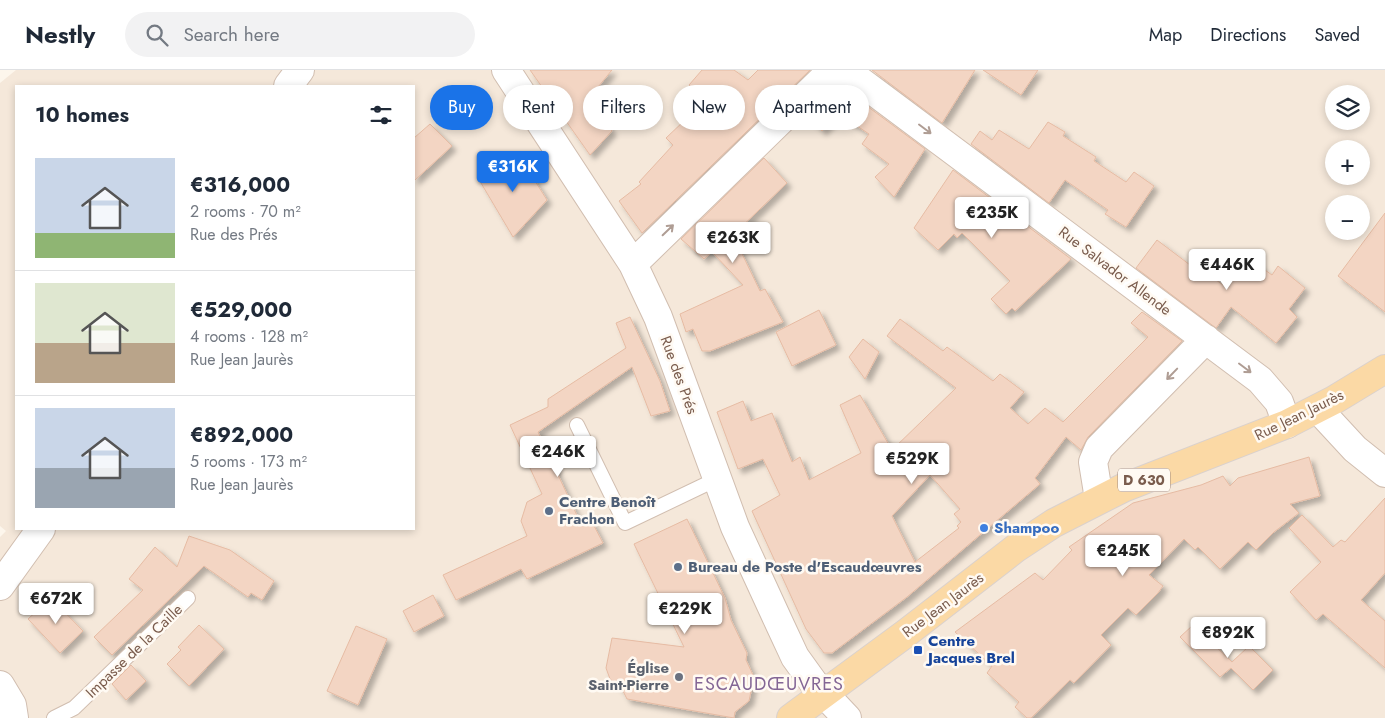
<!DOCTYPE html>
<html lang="en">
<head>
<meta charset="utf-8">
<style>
	:root { --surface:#fff; --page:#f2f2f3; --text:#1f2937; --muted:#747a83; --line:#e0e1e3; --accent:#1a73e8 }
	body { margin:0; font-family:Jost,sans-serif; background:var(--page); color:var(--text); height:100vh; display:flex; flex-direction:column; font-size:19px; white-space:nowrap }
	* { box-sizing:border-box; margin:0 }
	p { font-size:16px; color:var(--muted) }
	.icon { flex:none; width:28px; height:28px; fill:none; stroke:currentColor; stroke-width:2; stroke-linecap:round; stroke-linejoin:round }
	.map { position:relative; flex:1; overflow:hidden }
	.details { position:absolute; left:15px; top:15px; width:400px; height:445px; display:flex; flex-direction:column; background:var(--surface); border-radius:0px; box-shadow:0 2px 8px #0003 }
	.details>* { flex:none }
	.guide { position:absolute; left:430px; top:15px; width:475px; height:45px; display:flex; gap:10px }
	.buttons { position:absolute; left:1325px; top:15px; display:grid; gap:10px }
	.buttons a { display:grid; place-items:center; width:45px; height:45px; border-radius:50%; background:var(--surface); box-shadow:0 2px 8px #0003; font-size:25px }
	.price { position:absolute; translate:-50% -42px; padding:0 11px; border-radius:5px; background:#fff; color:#222; font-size:16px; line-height:32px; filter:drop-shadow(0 1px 2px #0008) }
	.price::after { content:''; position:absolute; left:50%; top:30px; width:15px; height:11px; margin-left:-8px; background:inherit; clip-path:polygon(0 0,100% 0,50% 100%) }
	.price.current { background:var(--accent); color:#fff }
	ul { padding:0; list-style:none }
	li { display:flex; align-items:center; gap:15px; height:125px; padding:0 20px }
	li+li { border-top:1px solid var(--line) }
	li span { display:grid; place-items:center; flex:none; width:140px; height:100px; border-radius:0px; color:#555 }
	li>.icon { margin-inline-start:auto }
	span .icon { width:60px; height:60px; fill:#fffc; stroke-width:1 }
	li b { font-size:21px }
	h2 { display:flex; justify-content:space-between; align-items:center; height:60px; padding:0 20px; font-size:21px }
	.tag { padding:0 18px; border-radius:22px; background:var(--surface); box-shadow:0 2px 8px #0003; font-size:18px; line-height:45px }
	.tag.current { background:var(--accent); color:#fff }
	header { display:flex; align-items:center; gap:30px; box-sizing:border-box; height:70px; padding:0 25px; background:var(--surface); border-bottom:1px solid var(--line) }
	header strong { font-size:24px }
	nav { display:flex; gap:28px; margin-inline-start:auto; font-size:18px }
	.search { width:350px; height:45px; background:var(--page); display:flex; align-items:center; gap:12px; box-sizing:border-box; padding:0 18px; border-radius:28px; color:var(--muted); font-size:19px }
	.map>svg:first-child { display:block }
</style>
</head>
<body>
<header>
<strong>Nestly</strong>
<div class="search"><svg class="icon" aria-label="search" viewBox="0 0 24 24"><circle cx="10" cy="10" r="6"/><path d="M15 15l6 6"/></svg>Search here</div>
<nav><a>Map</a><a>Directions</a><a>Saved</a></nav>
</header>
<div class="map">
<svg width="1385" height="648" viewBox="0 0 1385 648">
	<defs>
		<filter id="shadow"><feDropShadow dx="4.5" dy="4.5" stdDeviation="2.5" flood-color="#0004"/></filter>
	</defs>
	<rect width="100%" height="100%" fill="#fdf6ec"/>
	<path fill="#f5e8da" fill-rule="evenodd" d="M 16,0 L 1385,0 L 1385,648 L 0,648 L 0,467 L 6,461 L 0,456 L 0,13 ZM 16,16 L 414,16 L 414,459 L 16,459 ZM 1334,24 L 1361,24 L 1361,51 L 1334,51 ZM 1334,79 L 1361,79 L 1361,106 L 1334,106 ZM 1334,134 L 1361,134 L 1361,161 L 1334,161 Z"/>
	<path fill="#f3d5c3" stroke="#e6bba3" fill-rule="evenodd" filter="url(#shadow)" d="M 530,0 L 612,0 L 589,28 L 612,61 L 590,85 Z
		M 702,0 L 734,0 L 748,10 L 758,0 L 810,0 L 642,163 L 619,131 L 641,114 L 639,112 L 673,75 L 666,68 L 706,30 L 689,15 Z
		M 872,0 L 975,0 L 942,53 Z
		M 983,0 L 1038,0 L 1021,25 Z
		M 848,22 L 925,79 L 894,127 L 875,107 L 889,94 L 862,74 L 869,64 L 839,44 L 822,61 L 808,46 L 831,23 Z
		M 1048,52 L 1065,62 L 1063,66 L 1096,87 L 1094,91 L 1126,112 L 1134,102 L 1154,116 L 1126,157 L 1105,144 L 1108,140 L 1065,110 L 1049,133 L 971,74 L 980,61 L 992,70 L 999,60 L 1029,79 Z
		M 430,54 L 452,76 L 414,111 L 414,68 Z
		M 518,84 L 547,130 L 513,167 L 478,108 Z
		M 764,88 L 787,113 L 733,165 L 760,221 L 765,219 L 783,252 L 710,281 L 702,281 L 693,259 L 686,262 L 680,244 L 743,215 L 712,182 L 704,189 L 681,169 Z
		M 953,100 L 1071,189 L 1015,241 L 1012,238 L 1006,244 L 991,229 L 1010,211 L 962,163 L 957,168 L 954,164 L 938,180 L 914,158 Z
		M 1385,143 L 1385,242 L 1338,206 Z
		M 1157,170 L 1206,207 L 1208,204 L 1227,218 L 1247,187 L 1272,205 L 1278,196 L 1305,218 L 1289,239 L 1297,247 L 1276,273 L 1231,237 L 1216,258 L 1136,198 Z
		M 819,240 L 836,275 L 792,296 L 776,262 Z
		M 1142,242 L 1182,271 L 1088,367 L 1081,380 L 1066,367 L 1035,408 L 1040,414 L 907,527 L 832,583 L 824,583 L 806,559 L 752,441 L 780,425 L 763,389 L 738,399 L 717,342 L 743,331 L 751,351 L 772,343 L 792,392 L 800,387 L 809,410 L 861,383 L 840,335 L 860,325 L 892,380 L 956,318 L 887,266 L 900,249 L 943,281 L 947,277 L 993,311 L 1000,304 L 1024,322 L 1010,338 L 1028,354 L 1045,338 L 1063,352 L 1148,267 L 1131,253 ZM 930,405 L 960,439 L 954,444 L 961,452 L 957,456 L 959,458 L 915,492 L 892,446 Z
		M 630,247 L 660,311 L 670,341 L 651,346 L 632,297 L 538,362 L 581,454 L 591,450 L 603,473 L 527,509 L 521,499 L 456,530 L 443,505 L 527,466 L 521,451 L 527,432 L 542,424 L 510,355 L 548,337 L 548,329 L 626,278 L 616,253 Z
		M 863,269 L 879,282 L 865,309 L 849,287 Z
		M 1309,387 L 1320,426 L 1290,434 L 1299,443 L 1274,462 L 1256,480 L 1248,472 L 1220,499 L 1198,477 L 1195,480 L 1184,469 L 1149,505 L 1163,516 L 1158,523 L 1136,545 L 1128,538 L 1101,565 L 1111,575 L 1074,613 L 1070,610 L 1031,648 L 1027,648 L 1015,637 L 1019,632 L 987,603 L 992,596 L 955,562 L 1035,503 L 1043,510 L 1072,480 L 1069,477 L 1133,433 L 1201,415 L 1223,406 L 1230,416 L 1238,408 Z
		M 1385,428 L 1385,503 L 1361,530 L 1385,551 L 1385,598 L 1323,544 L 1316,550 L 1290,522 L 1321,492 L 1289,458 L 1302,445 L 1333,477 L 1341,470 L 1345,472 Z
		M 687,449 L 725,528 L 731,550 L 747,583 L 746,590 L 754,607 L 749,631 L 735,642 L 734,648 L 627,629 L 622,619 L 610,609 L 606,598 L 612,568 L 684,577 L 634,474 Z
		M 189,466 L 230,480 L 274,511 L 262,530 L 251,523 L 248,527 L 204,496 L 112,585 L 94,567 L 143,520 L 129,509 L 155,477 L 177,497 Z
		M 433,525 L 444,546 L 414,562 L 403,541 Z
		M 51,528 L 83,561 L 60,583 L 28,549 Z
		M 199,555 L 224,579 L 189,616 L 167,594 L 181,580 L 178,577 Z
		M 1193,555 L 1232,592 L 1249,576 L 1273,600 L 1253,620 L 1231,598 L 1220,607 L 1180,567 Z
		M 356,556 L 387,569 L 358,635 L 327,621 Z
		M 131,595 L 146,611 L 126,630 L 112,614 Z"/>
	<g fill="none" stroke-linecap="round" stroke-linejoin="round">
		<defs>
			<path id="lane" d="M 577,355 L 625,453 L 717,409
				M 54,648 L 74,638 L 188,528"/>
			<path id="street" d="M 506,0 L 633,194 L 658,247 L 735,457 L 781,557 L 795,587 L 813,612 L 847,648
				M 288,16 L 300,0
				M 633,194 L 823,9 C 834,2 844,3 856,8 L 1260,310 L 1279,332 L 1287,354
				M 1318,339 L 1355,379 L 1385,403
				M 1099,429 L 1093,392 L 1099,378 L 1206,269
				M 0,516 L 41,459
				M 0,615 L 12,635 L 14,648"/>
			<path id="primary" d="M 791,648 L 905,564 L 1016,478 L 1054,453 L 1123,418 L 1287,354 L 1334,330 L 1385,299"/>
		</defs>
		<use href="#lane" stroke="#d1beb0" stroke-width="16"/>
		<use href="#street" stroke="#d1beb0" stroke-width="30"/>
		<use href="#primary" stroke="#dad1cd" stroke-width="30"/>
		<use href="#lane" stroke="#fff" stroke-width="14"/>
		<use href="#street" stroke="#fff" stroke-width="28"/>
		<use href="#primary" stroke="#fbd9a5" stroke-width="28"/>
	</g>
	<defs><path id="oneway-shaft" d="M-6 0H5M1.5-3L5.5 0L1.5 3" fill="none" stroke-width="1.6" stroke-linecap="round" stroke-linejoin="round" transform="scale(1.25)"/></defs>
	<g stroke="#af9d94">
		<use href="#oneway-shaft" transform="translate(925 59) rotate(37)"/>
		<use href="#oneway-shaft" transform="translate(668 160) rotate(-44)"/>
		<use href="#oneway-shaft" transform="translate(1245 298) rotate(37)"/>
		<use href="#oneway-shaft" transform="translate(1172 304) rotate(134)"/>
	</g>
	<g fill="#5c6f8a" stroke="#fffaf3" stroke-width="2">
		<circle cx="549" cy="441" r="5"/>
		<circle cx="678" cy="497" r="5"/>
	</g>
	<circle fill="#3f7fe0" stroke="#fffaf3" stroke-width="2" cx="984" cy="458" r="5"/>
	<rect fill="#1a4fb4" stroke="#fffaf3" stroke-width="2" x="913" y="575" width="10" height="10" rx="2.5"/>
	<circle fill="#6b7280" stroke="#fffaf3" stroke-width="2" cx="679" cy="607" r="5"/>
	<g text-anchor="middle" stroke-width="5" stroke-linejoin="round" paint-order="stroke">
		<rect fill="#fffaf3" stroke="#a28b7f" stroke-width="1" x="1118" y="398.5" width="52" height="23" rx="4"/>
		<g font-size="14" font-weight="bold" fill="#7a5c4d">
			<text x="1144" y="415">D 630</text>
		</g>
		<g font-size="15" fill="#7a5c4d" stroke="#fffaf3">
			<text transform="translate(1115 201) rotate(37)" y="5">Rue Salvador Allende</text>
			<text transform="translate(679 305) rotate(70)" y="5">Rue des Prés</text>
			<text transform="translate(1299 345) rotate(-26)" y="5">Rue Jean Jaurès</text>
			<text transform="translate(943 535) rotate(-37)" y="5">Rue Jean Jaurès</text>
			<text transform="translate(134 581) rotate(-44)" y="5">Impasse de la Caille</text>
		</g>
		<g font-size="15" font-weight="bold" fill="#4e5e75" stroke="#fffaf3" text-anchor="start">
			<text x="559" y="437">Centre Benoît<tspan x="559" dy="17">Frachon</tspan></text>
			<text x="688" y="502">Bureau de Poste d'Escaudœuvres</text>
		</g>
		<g font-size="15" font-weight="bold" fill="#366cbe" stroke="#fffaf3" text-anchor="start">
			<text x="994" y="463">Shampoo</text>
		</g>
		<g font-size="15" font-weight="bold" fill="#164399" stroke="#fffaf3" text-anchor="start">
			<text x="928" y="576">Centre<tspan x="928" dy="17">Jacques Brel</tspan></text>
		</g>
		<g font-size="15" font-weight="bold" fill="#5b616d" stroke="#fffaf3" text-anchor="end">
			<text x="669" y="603">Église<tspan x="669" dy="17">Saint-Pierre</tspan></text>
		</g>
		<g font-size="18" letter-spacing="1" fill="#846695" stroke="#fffaf3">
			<text x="769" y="620">ESCAUDŒUVRES</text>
		</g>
	</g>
</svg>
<div class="buttons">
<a><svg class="icon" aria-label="layers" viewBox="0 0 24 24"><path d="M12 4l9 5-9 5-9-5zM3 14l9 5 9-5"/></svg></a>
<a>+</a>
<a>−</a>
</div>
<b class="price current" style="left:513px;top:123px">€316K</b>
<b class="price" style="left:992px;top:169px">€235K</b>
<b class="price" style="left:733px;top:194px">€263K</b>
<b class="price" style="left:1227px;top:221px">€446K</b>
<b class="price" style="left:558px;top:408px">€246K</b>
<b class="price" style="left:912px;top:415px">€529K</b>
<b class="price" style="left:1123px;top:507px">€245K</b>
<b class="price" style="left:56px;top:555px">€672K</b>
<b class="price" style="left:685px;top:565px">€229K</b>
<b class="price" style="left:1228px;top:589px">€892K</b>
<div class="guide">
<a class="tag current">Buy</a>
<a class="tag">Rent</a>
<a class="tag">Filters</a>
<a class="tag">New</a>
<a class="tag">Apartment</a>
</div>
<section class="details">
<h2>10 homes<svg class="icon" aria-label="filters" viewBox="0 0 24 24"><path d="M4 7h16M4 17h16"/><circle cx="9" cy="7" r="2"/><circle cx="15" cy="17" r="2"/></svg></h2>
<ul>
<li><span style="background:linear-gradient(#c9d6e8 75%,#8fb573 0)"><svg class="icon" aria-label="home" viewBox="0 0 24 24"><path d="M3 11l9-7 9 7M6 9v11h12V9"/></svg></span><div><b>€316,000</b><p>2 rooms · 70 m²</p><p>Rue des Prés</p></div></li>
<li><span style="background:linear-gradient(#dfe7d0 60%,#b9a48a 0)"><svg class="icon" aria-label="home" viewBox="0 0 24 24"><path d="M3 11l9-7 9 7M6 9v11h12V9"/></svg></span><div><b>€529,000</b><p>4 rooms · 128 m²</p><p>Rue Jean Jaurès</p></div></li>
<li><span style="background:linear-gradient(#c9d6e8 60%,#9aa5b1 0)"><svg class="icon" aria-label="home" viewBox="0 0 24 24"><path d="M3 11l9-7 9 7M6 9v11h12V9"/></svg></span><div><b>€892,000</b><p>5 rooms · 173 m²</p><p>Rue Jean Jaurès</p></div></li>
</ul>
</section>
</div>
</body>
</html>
